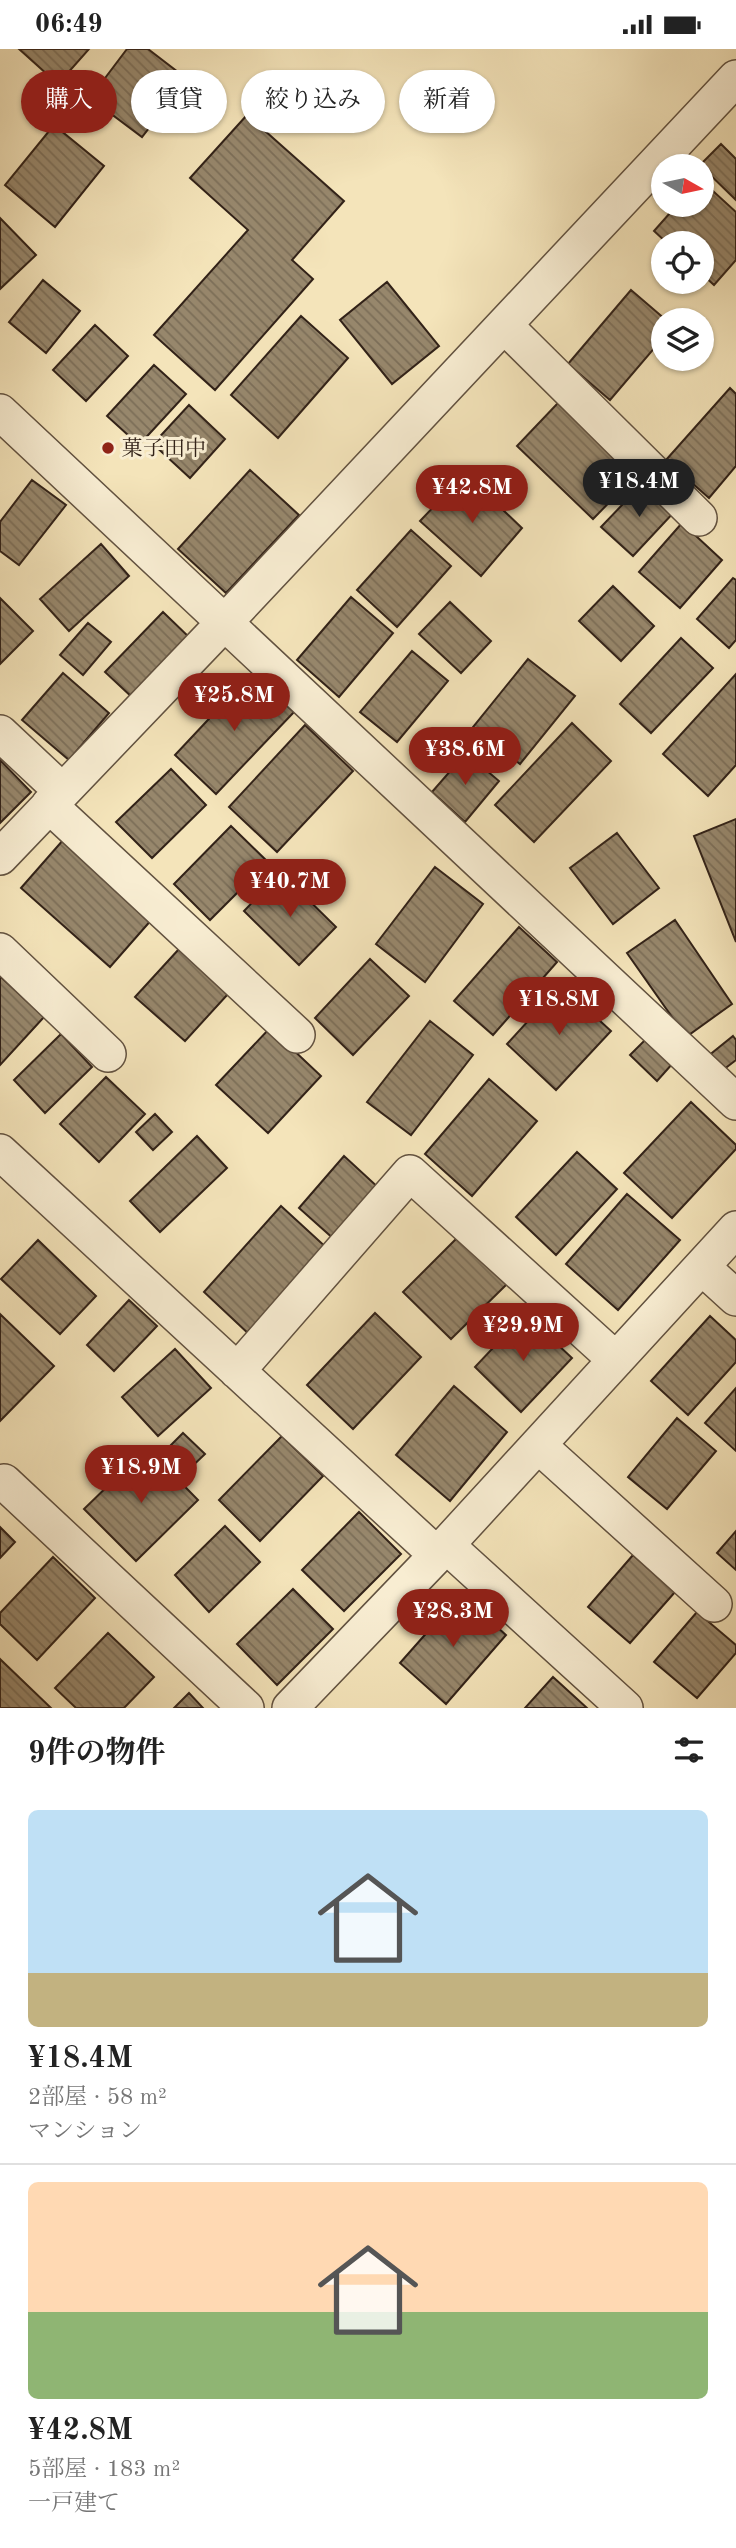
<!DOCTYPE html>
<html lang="ja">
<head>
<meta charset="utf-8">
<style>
	:root { --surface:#fff; --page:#f6f6f6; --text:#222; --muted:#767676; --line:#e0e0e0; --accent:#8f2418 }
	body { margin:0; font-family:"Old Standard TT","Noto Serif JP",serif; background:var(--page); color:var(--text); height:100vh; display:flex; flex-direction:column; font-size:26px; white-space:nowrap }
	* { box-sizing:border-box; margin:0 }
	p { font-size:23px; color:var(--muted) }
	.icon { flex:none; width:38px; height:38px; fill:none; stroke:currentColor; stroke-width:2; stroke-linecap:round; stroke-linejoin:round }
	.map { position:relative; height:1659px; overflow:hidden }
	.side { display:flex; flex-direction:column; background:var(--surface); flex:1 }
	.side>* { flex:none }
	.guide { position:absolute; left:21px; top:21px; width:695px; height:63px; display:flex; gap:14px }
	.needle { width:46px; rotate:99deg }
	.controls { position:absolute; left:651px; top:105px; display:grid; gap:14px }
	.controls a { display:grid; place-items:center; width:63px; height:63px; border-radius:50%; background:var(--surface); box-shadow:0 2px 5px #0004; font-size:35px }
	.price { position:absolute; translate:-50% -60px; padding:0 16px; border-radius:24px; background:var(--accent); color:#fff; font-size:23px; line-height:46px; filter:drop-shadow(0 2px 4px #0008) }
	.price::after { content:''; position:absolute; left:50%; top:42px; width:21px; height:16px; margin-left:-10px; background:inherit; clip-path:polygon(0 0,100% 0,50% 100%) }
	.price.active { background:#222; color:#fff }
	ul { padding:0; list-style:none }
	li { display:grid; align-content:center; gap:14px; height:371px; padding:0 28px }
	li+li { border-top:2px solid var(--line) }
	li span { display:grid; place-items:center; height:217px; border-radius:10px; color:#555 }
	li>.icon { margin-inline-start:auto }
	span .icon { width:126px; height:126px; fill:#fffc; stroke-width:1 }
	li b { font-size:30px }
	h2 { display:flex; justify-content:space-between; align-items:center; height:84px; padding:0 28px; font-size:30px }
	.tag { padding:0 24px; border-radius:32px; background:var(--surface); box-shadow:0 2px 5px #0004; font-size:24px; line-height:63px }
	.tag.active { background:var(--accent); color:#fff }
	.status { display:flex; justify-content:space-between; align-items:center; height:49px; padding:0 35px; background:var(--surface); direction:ltr }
	.status svg { height:19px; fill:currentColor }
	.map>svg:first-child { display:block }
</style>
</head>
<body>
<div class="status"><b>06:49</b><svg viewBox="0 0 49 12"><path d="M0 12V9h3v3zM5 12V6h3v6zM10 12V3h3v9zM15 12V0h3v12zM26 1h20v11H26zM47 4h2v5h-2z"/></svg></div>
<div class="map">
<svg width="736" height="1659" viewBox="0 0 736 1659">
	<defs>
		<pattern id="building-back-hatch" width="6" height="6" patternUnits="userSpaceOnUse" patternTransform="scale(1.75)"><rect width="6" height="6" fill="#97876c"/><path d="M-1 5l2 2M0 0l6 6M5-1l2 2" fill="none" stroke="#7c6e58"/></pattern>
	</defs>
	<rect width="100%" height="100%" fill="#f4e4ba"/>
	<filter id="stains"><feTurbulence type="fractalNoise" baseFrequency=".00286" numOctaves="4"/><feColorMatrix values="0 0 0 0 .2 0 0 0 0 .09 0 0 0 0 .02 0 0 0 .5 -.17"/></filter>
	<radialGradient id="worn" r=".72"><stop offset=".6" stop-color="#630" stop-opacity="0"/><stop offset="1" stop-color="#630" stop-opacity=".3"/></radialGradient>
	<path fill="url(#building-back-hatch)" stroke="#322218" stroke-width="2" d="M 19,0 L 89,0 L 58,35 Z
		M 127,0 L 148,0 L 187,30 L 142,88 L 90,49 Z
		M 247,66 L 344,152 L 292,211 L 313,230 L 215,341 L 154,286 L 248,181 L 190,129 Z
		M 54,76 L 104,117 L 55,178 L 5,136 Z
		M 721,95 L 736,110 L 736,151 L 700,116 Z
		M 702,132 L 736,163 L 736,211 L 714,236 L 702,225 L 702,194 L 667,194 L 654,182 L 677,156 L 702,156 Z
		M 0,169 L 36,206 L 0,240 Z
		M 43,231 L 80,262 L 46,304 L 9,273 Z
		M 387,233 L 439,297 L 392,335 L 340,271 Z
		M 631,241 L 666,271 L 663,271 L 663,289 L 610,351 L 568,315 Z
		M 301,267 L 348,309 L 278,389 L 231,346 Z
		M 95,276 L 128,307 L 86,352 L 53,321 Z
		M 154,316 L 186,345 L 139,396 L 107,367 Z
		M 730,339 L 736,345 L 736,417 L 709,449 L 666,411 Z
		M 558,354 L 634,428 L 593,470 L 517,397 Z
		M 189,356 L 225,390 L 190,429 L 153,395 Z
		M 250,421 L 299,466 L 226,544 L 178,500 Z
		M 465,425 L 522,479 L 481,527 L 420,472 Z
		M 32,431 L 66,456 L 19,516 L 0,502 L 0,473 Z
		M 645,432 L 676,461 L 633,507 L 601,478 Z
		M 682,474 L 722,511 L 680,559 L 639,523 Z
		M 411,481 L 451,517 L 397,578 L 357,541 Z
		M 101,495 L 129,527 L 69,582 L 40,550 Z
		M 733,529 L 736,531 L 736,591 L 729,599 L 697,570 Z
		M 613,537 L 654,577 L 621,612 L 579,572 Z
		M 351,548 L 393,584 L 339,648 L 297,611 Z
		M 0,549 L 33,582 L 0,615 Z
		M 450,553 L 491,592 L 461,624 L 419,585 Z
		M 163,563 L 191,590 L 134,650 L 105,623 Z
		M 88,574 L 111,593 L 83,626 L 60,606 Z
		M 681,589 L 713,619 L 651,684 L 620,655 Z
		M 412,602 L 448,632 L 397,693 L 360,663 Z
		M 528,610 L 575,647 L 520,715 L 473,678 Z
		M 63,624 L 109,664 L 69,711 L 22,671 Z
		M 252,624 L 294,663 L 216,745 L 175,706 Z
		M 736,625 L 736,716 L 708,747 L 663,705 Z
		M 572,674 L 611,712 L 534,793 L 495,756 Z
		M 305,676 L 353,722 L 277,803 L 229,758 Z
		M 466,704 L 499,732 L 465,773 L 432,743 Z
		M 0,711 L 31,743 L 0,774 Z
		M 171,720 L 206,756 L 152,809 L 116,773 Z
		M 736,770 L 736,893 L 694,787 Z
		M 231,777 L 268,813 L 210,871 L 174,835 Z
		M 617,784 L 659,839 L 613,875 L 570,819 Z
		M 64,790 L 153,869 L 110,918 L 21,839 Z
		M 435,818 L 483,855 L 425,933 L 376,895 Z
		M 281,824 L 336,878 L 299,916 L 244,862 Z
		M 675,871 L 732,955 L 686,988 L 627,904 Z
		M 519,878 L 557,913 L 493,986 L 454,952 Z
		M 179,900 L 228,945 L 185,992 L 135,948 Z
		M 370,910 L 409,947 L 353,1006 L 315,969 Z
		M 1,928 L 44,968 L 0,1016 L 0,929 Z
		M 561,936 L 611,982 L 556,1041 L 507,995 Z
		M 430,972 L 473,1006 L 411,1086 L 367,1053 Z
		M 270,979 L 321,1027 L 268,1084 L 216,1036 Z
		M 61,985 L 92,1018 L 45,1064 L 14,1031 Z
		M 733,987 L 736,991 L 736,1011 L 719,1024 L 707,1008 Z
		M 646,990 L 673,1014 L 657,1032 L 630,1006 Z
		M 106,1028 L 145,1065 L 99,1113 L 60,1075 Z
		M 489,1030 L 537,1072 L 472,1147 L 425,1105 Z
		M 691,1053 L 736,1096 L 736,1100 L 672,1169 L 624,1124 Z
		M 155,1065 L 172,1083 L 153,1101 L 136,1083 Z
		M 197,1087 L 227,1119 L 160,1183 L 130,1152 Z
		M 577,1103 L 617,1140 L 556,1206 L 516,1168 Z
		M 344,1107 L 381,1141 L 335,1191 L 299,1159 Z
		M 627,1145 L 680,1191 L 618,1261 L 566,1215 Z
		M 281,1157 L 329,1201 L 251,1287 L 204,1243 Z
		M 461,1185 L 509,1233 L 451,1290 L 403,1243 Z
		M 38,1191 L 96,1247 L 60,1285 L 1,1230 Z
		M 129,1251 L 157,1277 L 114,1322 L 87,1296 Z
		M 375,1264 L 421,1308 L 353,1380 L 307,1336 Z
		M 0,1265 L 54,1317 L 0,1372 Z
		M 525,1265 L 572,1309 L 521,1363 L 475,1318 Z
		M 710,1267 L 736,1291 L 736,1313 L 688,1366 L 651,1332 Z
		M 175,1300 L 211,1339 L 158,1387 L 122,1348 Z
		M 454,1337 L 507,1383 L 450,1452 L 396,1406 Z
		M 736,1339 L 736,1402 L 705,1374 Z
		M 677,1369 L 716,1402 L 667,1460 L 628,1428 Z
		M 183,1384 L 205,1405 L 185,1424 L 164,1403 Z
		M 282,1387 L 323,1427 L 260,1492 L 219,1451 Z
		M 147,1399 L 198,1451 L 136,1512 L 84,1460 Z
		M 359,1463 L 401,1505 L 344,1562 L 302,1521 Z
		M 225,1477 L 260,1513 L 209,1563 L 175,1526 Z
		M 0,1478 L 15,1493 L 0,1509 Z
		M 736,1482 L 736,1521 L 717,1504 Z
		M 633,1506 L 675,1543 L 630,1594 L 588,1558 Z
		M 53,1508 L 95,1549 L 37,1611 L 0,1575 L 0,1564 Z
		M 293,1540 L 333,1580 L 277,1636 L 237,1595 Z
		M 461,1545 L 506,1586 L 446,1655 L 400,1614 Z
		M 697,1563 L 736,1596 L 736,1604 L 697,1649 L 654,1613 Z
		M 108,1584 L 154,1628 L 124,1659 L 76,1659 L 55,1639 Z
		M 0,1610 L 51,1659 L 0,1659 Z
		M 553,1628 L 587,1659 L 525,1659 Z
		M 189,1644 L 203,1659 L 174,1659 Z"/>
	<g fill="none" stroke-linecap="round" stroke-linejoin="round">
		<defs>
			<path id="minor" d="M 504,276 L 699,469
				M 0,363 L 736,1053
				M 0,684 L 62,742
				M 49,756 L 297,986
				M 0,808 L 224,574 L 736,29
				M 0,902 L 108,1005
				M 0,1103 L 437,1506
				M 702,1218 L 736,1249
				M 237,1322 L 410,1124 L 616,1311
				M 538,1396 L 714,1555
				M 4,1433 L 246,1659
				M 446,1496 L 625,1659
				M 290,1659 L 437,1506 L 736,1180"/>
		</defs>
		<use href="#minor" stroke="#625240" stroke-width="38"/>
		<use href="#minor" stroke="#f8edd2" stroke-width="35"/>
	</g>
	<circle fill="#8f2418" stroke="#f8edd2" stroke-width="2.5" cx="108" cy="399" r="7"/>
	<g text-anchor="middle" stroke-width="6" stroke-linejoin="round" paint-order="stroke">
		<g font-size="21" fill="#322218" stroke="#f8edd2" text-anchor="start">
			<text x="122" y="406">菓子田中</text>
		</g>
	</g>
	<rect width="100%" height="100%" filter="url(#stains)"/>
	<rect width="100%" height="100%" fill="url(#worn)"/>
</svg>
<div class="controls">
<a><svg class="needle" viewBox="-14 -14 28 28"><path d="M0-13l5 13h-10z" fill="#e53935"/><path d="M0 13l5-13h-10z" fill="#767676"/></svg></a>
<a><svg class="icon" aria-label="locate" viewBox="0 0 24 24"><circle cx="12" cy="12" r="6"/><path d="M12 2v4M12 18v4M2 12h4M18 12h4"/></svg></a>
<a><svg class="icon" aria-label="layers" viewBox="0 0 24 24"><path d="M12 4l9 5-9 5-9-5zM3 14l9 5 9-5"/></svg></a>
</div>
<b class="price active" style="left:639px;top:470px">¥18.4M</b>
<b class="price" style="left:472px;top:476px">¥42.8M</b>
<b class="price" style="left:234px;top:684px">¥25.8M</b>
<b class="price" style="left:465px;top:738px">¥38.6M</b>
<b class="price" style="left:290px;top:870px">¥40.7M</b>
<b class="price" style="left:559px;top:988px">¥18.8M</b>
<b class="price" style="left:523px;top:1314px">¥29.9M</b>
<b class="price" style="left:141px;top:1456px">¥18.9M</b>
<b class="price" style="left:453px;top:1600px">¥28.3M</b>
<div class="guide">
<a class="tag active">購入</a>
<a class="tag">賃貸</a>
<a class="tag">絞り込み</a>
<a class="tag">新着</a>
</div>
</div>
<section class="side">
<h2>9件の物件<svg class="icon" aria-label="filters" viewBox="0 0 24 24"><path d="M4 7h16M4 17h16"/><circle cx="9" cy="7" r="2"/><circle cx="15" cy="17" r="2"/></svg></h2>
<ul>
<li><span style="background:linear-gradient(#bfe0f5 75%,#c2b280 0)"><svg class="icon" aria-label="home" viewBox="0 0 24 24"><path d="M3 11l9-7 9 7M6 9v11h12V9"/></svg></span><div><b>¥18.4M</b><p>2部屋 · 58 m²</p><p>マンション</p></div></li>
<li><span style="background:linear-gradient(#ffd9b3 60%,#8fb573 0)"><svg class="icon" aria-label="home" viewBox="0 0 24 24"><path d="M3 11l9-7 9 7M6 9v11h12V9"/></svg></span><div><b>¥42.8M</b><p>5部屋 · 183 m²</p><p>一戸建て</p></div></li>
</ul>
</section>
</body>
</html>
